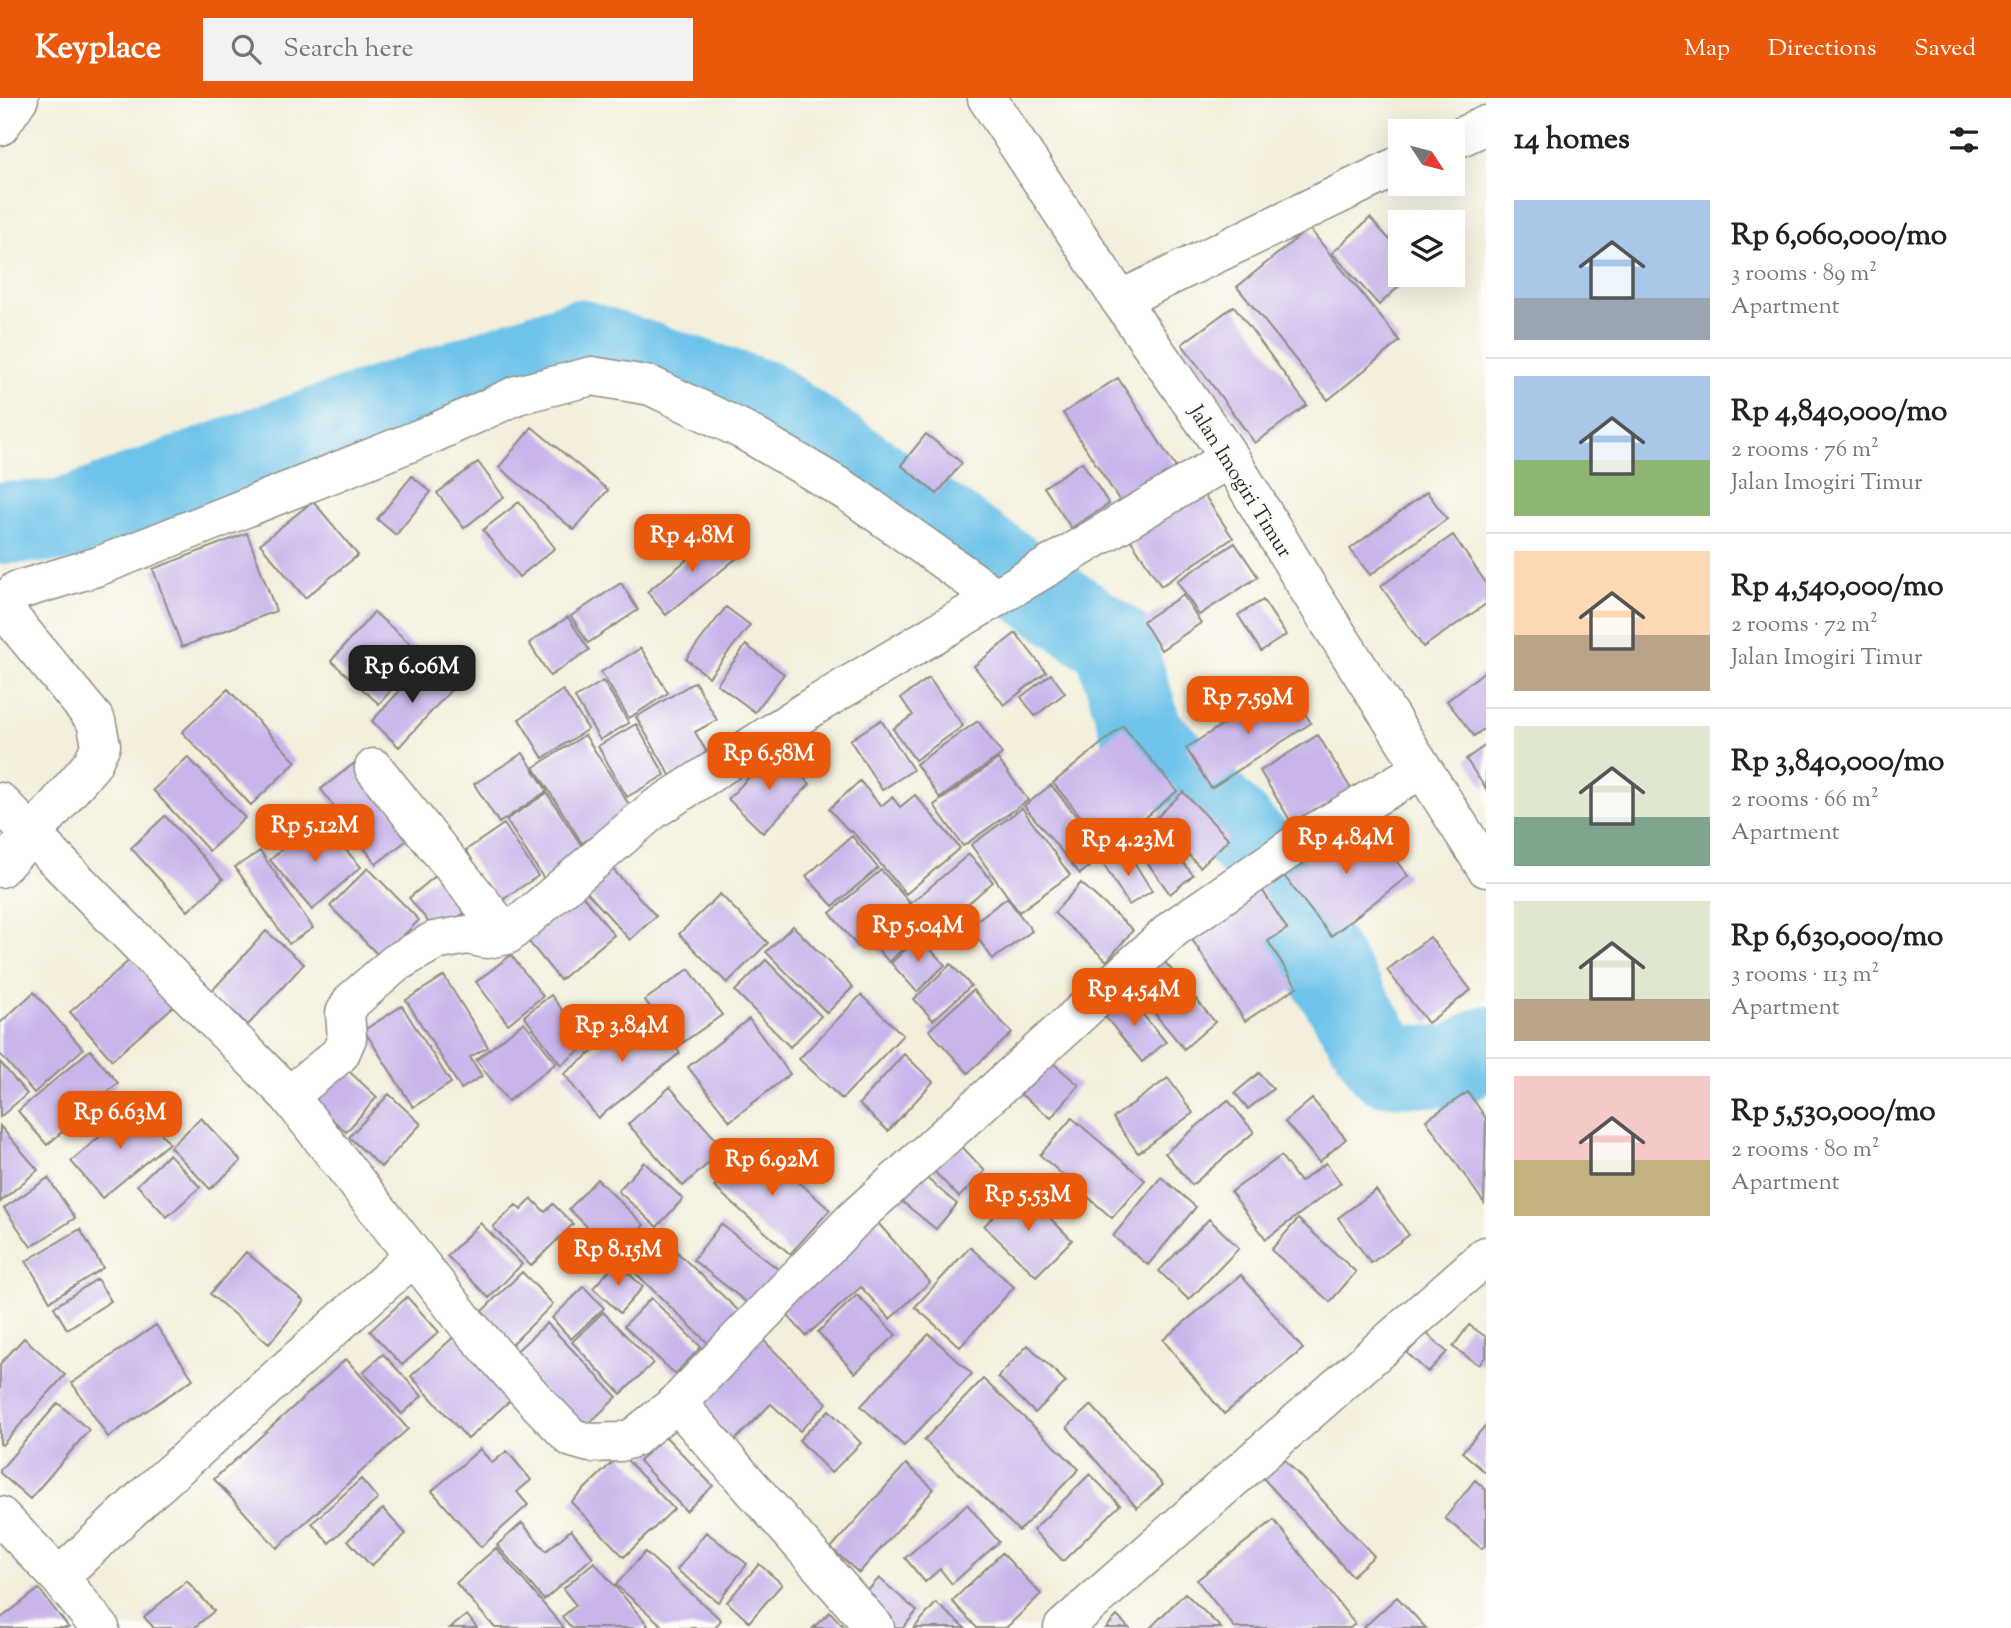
<!DOCTYPE html>
<html lang="en">
<head>
<meta charset="utf-8">
<style>
	:root { --surface:#fff; --page:#f2f2f2; --text:#222; --muted:#767676; --line:#e0e0e0; --accent:#ea580c }
	body { margin:0; font-family:"Sorts Mill Goudy",serif; background:var(--page); color:var(--text); height:100vh; display:flex; flex-direction:column; font-size:26px; white-space:nowrap }
	* { box-sizing:border-box; margin:0 }
	p { font-size:23px; color:var(--muted) }
	.icon { flex:none; width:38px; height:38px; fill:none; stroke:currentColor; stroke-width:2; stroke-linecap:round; stroke-linejoin:round }
	.map { position:relative; flex:1; overflow:hidden }
	.drawer { display:flex; flex-direction:column; background:var(--surface); width:525px }
	.drawer>* { flex:none }
	.needle { width:46px; rotate:126deg }
	.fabs { position:absolute; left:1388px; top:21px; display:grid; gap:14px }
	.fabs a { display:grid; place-items:center; width:77px; height:77px; border-radius:0px; background:var(--surface); box-shadow:0 7px 28px #0002; font-size:35px }
	.price { position:absolute; translate:-50% -60px; padding:0 16px; border-radius:14px; background:var(--accent); color:#fff; font-size:23px; line-height:46px; filter:drop-shadow(0 2px 4px #0008) }
	.price::after { content:''; position:absolute; left:50%; top:42px; width:21px; height:16px; margin-left:-10px; background:inherit; clip-path:polygon(0 0,100% 0,50% 100%) }
	.price.on { background:#222; color:#fff }
	ul { padding:0; list-style:none }
	li { display:flex; align-items:center; gap:21px; height:175px; padding:0 28px }
	li+li { border-top:2px solid var(--line) }
	li span { display:grid; place-items:center; flex:none; width:196px; height:140px; border-radius:0px; color:#555 }
	li>.icon { margin-inline-start:auto }
	span .icon { width:84px; height:84px; fill:#fffc; stroke-width:1 }
	li b { font-size:30px }
	h2 { display:flex; justify-content:space-between; align-items:center; height:84px; padding:0 28px; font-size:30px }
	header { display:flex; align-items:center; gap:42px; box-sizing:border-box; height:98px; padding:0 35px; background:var(--accent); color:#fff }
	header strong { font-size:33px }
	nav { display:flex; gap:38px; margin-inline-start:auto; font-size:24px }
	.search { width:490px; height:63px; background:var(--page); display:flex; align-items:center; gap:18px; box-sizing:border-box; padding:0 24px; border-radius:0px; color:var(--muted); font-size:26px }
	main { display:flex; flex:1; min-height:0 }
	.map>svg:first-child { display:block }
</style>
</head>
<body>
<header>
<strong>Keyplace</strong>
<div class="search"><svg class="icon" aria-label="search" viewBox="0 0 24 24"><circle cx="10" cy="10" r="6"/><path d="M15 15l6 6"/></svg>Search here</div>
<nav><a>Map</a><a>Directions</a><a>Saved</a></nav>
</header>
<main>
<div class="map">
<svg width="1486" height="1530" viewBox="0 0 1486 1530">
	<rect width="100%" height="100%" fill="#fdfcf7"/>
	<filter id="ink" filterUnits="userSpaceOnUse"><feTurbulence type="fractalNoise" baseFrequency=".0143" numOctaves="2"/><feDisplacementMap in="SourceGraphic" scale="14" xChannelSelector="R" yChannelSelector="G"/><feConvolveMatrix kernelMatrix="1 2 1 2 8 2 1 2 1" color-interpolation-filters="sRGB"/></filter>
	<filter id="wash" filterUnits="userSpaceOnUse"><feTurbulence type="fractalNoise" baseFrequency=".00686" numOctaves="4" result="noise"/><feDisplacementMap in="SourceGraphic" scale="28" xChannelSelector="R" yChannelSelector="G"/><feGaussianBlur stdDeviation="1.57" result="paint"/><feColorMatrix in="noise" values="0 0 0 0 0 0 0 0 0 0 0 0 0 0 0 0 0 1.4 0 .05"/><feComposite in="paint" operator="in"/></filter>
	<g filter="url(#wash)">
		<rect width="100%" height="100%" fill="#f3efdc"/>
		<g fill="none" stroke-linecap="round" stroke-linejoin="round">
			<path stroke="#6dc3ea" stroke-width="82" d="M 0,425 L 62,423 L 271,346 L 578,242 L 762,303 L 1114,545 L 1143,637 L 1258,754
				M 1274,786 L 1386,967 L 1453,969 L 1486,949"/>
		</g>
		<g id="blocks">
			<path fill="#c9b5eb" d="M 1370,120 L 1400,153 L 1400,177 L 1411,177 L 1379,207 L 1332,155 Z
				M 1309,130 L 1400,243 L 1328,302 L 1237,189 Z
				M 1234,208 L 1307,307 L 1255,345 L 1182,246 Z
				M 1118,280 L 1180,376 L 1125,411 L 1063,315 Z
				M 532,329 L 608,392 L 574,432 L 499,369 Z
				M 926,336 L 962,365 L 937,396 L 901,367 Z
				M 478,364 L 504,399 L 464,430 L 437,395 Z
				M 1082,364 L 1109,406 L 1071,430 L 1044,389 Z
				M 412,378 L 431,394 L 396,437 L 377,421 Z
				M 1199,389 L 1233,440 L 1161,488 L 1127,436 Z
				M 1427,394 L 1447,421 L 1370,477 L 1350,451 Z
				M 313,403 L 358,457 L 305,500 L 260,446 Z
				M 519,404 L 555,450 L 519,479 L 483,432 Z
				M 247,435 L 276,513 L 182,549 L 153,471 Z
				M 719,436 L 738,459 L 666,517 L 647,494 Z
				M 1453,437 L 1486,485 L 1486,506 L 1423,549 L 1381,488 Z
				M 1235,445 L 1258,479 L 1199,517 L 1177,483 Z
				M 621,485 L 638,512 L 588,545 L 571,518 Z
				M 1183,497 L 1201,525 L 1161,552 L 1143,523 Z
				M 1263,502 L 1286,537 L 1261,553 L 1238,517 Z
				M 726,509 L 750,527 L 709,579 L 686,561 Z
				M 374,514 L 422,556 L 379,606 L 331,563 Z
				M 568,519 L 589,552 L 550,578 L 529,545 Z
				M 1016,535 L 1046,574 L 1004,607 L 974,568 Z
				M 746,547 L 784,576 L 755,614 L 717,586 Z
				M 641,550 L 668,595 L 629,620 L 601,574 Z
				M 425,565 L 452,591 L 399,649 L 372,623 Z
				M 1486,572 L 1486,629 L 1474,638 L 1447,603 Z
				M 1051,576 L 1065,595 L 1035,618 L 1021,599 Z
				M 929,580 L 963,628 L 915,662 L 893,631 L 913,617 L 901,600 Z
				M 603,583 L 629,625 L 600,642 L 575,600 Z
				M 695,584 L 717,622 L 695,634 L 710,660 L 673,682 L 636,619 Z
				M 1286,586 L 1311,625 L 1211,690 L 1186,650 Z
				M 228,591 L 296,664 L 251,707 L 182,634 Z
				M 563,592 L 588,631 L 543,660 L 519,621 Z
				M 881,622 L 913,672 L 882,692 L 850,642 Z
				M 978,623 L 1002,656 L 940,700 L 916,666 Z
				M 636,626 L 665,677 L 627,699 L 598,648 Z
				M 1123,628 L 1177,693 L 1108,751 L 1053,685 Z
				M 585,637 L 633,713 L 582,745 L 534,669 Z
				M 1318,637 L 1351,691 L 1293,727 L 1260,673 Z
				M 1486,647 L 1486,691 L 1466,661 Z
				M 775,652 L 810,686 L 763,735 L 728,701 Z
				M 523,655 L 547,693 L 499,725 L 474,686 Z
				M 188,659 L 245,720 L 209,753 L 153,692 Z
				M 998,661 L 1028,702 L 963,748 L 934,707 Z
				M 356,664 L 411,739 L 376,766 L 321,691 Z
				M 860,683 L 881,708 L 892,699 L 900,709 L 915,697 L 960,750 L 906,796 L 852,733 L 850,734 L 829,711 Z
				M 1051,687 L 1106,754 L 1080,776 L 1024,708 Z
				M 1183,694 L 1229,741 L 1200,769 L 1155,721 Z
				M 547,695 L 586,755 L 544,781 L 506,722 Z
				M 1022,710 L 1070,777 L 1019,814 L 971,747 Z
				M 165,718 L 223,781 L 188,813 L 131,750 Z
				M 1361,718 L 1408,778 L 1331,838 L 1284,778 Z
				M 317,720 L 361,769 L 312,812 L 270,762 Z
				M 504,726 L 538,778 L 499,804 L 466,752 Z
				M 852,738 L 878,770 L 833,808 L 806,778 Z
				M 1166,743 L 1193,777 L 1170,796 L 1144,760 Z
				M 260,753 L 313,830 L 289,846 L 235,769 Z
				M 1127,753 L 1152,793 L 1129,807 L 1104,767 Z
				M 969,756 L 993,784 L 927,841 L 903,812 Z
				M 610,768 L 656,818 L 630,842 L 585,792 Z
				M 368,770 L 419,822 L 381,860 L 330,808 Z
				M 444,771 L 473,808 L 438,836 L 409,800 Z
				M 881,772 L 910,805 L 858,849 L 830,815 Z
				M 1254,779 L 1287,831 L 1268,843 L 1297,889 L 1245,923 L 1182,826 Z
				M 1081,785 L 1133,832 L 1107,863 L 1054,815 Z
				M 575,788 L 614,837 L 560,882 L 520,833 Z
				M 720,796 L 768,845 L 727,885 L 679,836 Z
				M 1007,800 L 1032,833 L 993,861 L 969,828 Z
				M 900,818 L 917,837 L 889,864 L 872,845 Z
				M 793,828 L 853,889 L 827,915 L 766,854 Z
				M 266,833 L 304,866 L 248,927 L 211,894 Z
				M 919,839 L 945,867 L 917,894 L 891,865 Z
				M 1430,839 L 1471,892 L 1428,925 L 1387,872 Z
				M 511,857 L 543,898 L 508,926 L 476,884 Z
				M 132,860 L 174,908 L 112,962 L 70,914 Z
				M 766,862 L 821,918 L 790,949 L 735,893 Z
				M 1164,863 L 1215,924 L 1184,951 L 1133,889 Z
				M 951,866 L 971,888 L 933,922 L 914,901 Z
				M 689,871 L 722,917 L 678,948 L 645,902 Z
				M 444,878 L 488,949 L 470,959 L 482,978 L 461,991 L 406,902 Z
				M 973,892 L 1012,935 L 968,975 L 929,932 Z
				M 34,894 L 83,951 L 34,995 L 0,956 L 0,925 Z
				M 551,897 L 588,946 L 561,967 L 524,918 Z
				M 861,897 L 903,937 L 842,1001 L 799,961 Z
				M 1126,897 L 1166,944 L 1142,964 L 1103,916 Z
				M 402,908 L 451,985 L 413,1009 L 364,932 Z
				M 646,912 L 680,955 L 598,1020 L 564,976 Z
				M 749,921 L 790,976 L 730,1023 L 688,969 Z
				M 524,924 L 556,965 L 508,1003 L 476,962 Z
				M 90,952 L 118,985 L 47,1047 L 18,1013 Z
				M 904,956 L 933,984 L 888,1033 L 859,1006 Z
				M 1042,956 L 1079,987 L 1051,1020 L 1013,990 Z
				M 0,964 L 27,996 L 0,1019 Z
				M 340,965 L 377,999 L 346,1034 L 308,999 Z
				M 1259,975 L 1273,991 L 1248,1011 L 1235,995 Z
				M 1168,980 L 1193,1015 L 1138,1055 L 1113,1020 Z
				M 670,989 L 724,1051 L 683,1088 L 628,1026 Z
				M 1468,994 L 1486,1020 L 1484,1105 L 1426,1022 Z
				M 389,996 L 421,1026 L 381,1069 L 349,1039 Z
				M 1312,1001 L 1346,1041 L 1319,1064 L 1285,1024 Z
				M 1228,1002 L 1254,1034 L 1192,1087 L 1165,1055 Z
				M 138,1006 L 169,1045 L 102,1100 L 71,1063 Z
				M 201,1020 L 241,1063 L 210,1091 L 170,1049 Z
				M 1072,1020 L 1145,1082 L 1112,1120 L 1040,1057 Z
				M 0,1028 L 38,1072 L 0,1104 Z
				M 948,1034 L 985,1073 L 959,1099 L 922,1061 Z
				M 754,1044 L 830,1112 L 790,1156 L 714,1089 Z
				M 169,1056 L 200,1089 L 167,1119 L 137,1087 Z
				M 1281,1058 L 1300,1084 L 1326,1065 L 1341,1085 L 1266,1141 L 1231,1094 Z
				M 644,1064 L 683,1101 L 657,1129 L 618,1093 Z
				M 916,1071 L 957,1106 L 936,1131 L 894,1097 Z
				M 1161,1079 L 1196,1109 L 1148,1167 L 1113,1138 Z
				M 48,1080 L 75,1120 L 31,1149 L 4,1110 Z
				M 597,1081 L 644,1127 L 616,1157 L 569,1111 Z
				M 1021,1091 L 1072,1142 L 1036,1178 L 984,1128 Z
				M 1376,1092 L 1409,1137 L 1371,1165 L 1338,1120 Z
				M 532,1101 L 545,1114 L 553,1106 L 573,1126 L 531,1168 L 493,1129 L 516,1107 L 521,1112 Z
				M 871,1117 L 930,1184 L 890,1221 L 861,1189 L 806,1238 L 774,1202 Z
				M 1209,1121 L 1239,1150 L 1189,1202 L 1159,1173 Z
				M 1298,1121 L 1356,1174 L 1330,1204 L 1271,1152 Z
				M 480,1125 L 522,1166 L 489,1200 L 447,1158 Z
				M 721,1126 L 779,1172 L 750,1207 L 693,1162 Z
				M 80,1131 L 103,1170 L 50,1203 L 26,1163 Z
				M 660,1138 L 742,1216 L 711,1248 L 630,1170 Z
				M 970,1149 L 1014,1189 L 960,1249 L 915,1209 Z
				M 246,1154 L 304,1203 L 269,1246 L 210,1196 Z
				M 617,1164 L 643,1189 L 620,1215 L 593,1190 Z
				M 522,1174 L 553,1206 L 502,1256 L 471,1224 Z
				M 1241,1177 L 1303,1251 L 1224,1316 L 1163,1242 Z
				M 97,1181 L 111,1203 L 67,1231 L 54,1209 Z
				M 584,1189 L 604,1210 L 571,1241 L 552,1220 Z
				M 857,1197 L 896,1237 L 855,1275 L 818,1234 Z
				M 407,1199 L 439,1234 L 402,1267 L 370,1233 Z
				M 651,1200 L 701,1249 L 675,1276 L 624,1228 Z
				M 603,1214 L 653,1265 L 621,1296 L 572,1244 Z
				M 547,1225 L 617,1299 L 581,1333 L 511,1258 Z
				M 156,1227 L 193,1281 L 108,1339 L 72,1285 Z
				M 1469,1227 L 1486,1239 L 1486,1258 L 1479,1267 L 1453,1249 Z
				M 459,1234 L 516,1297 L 468,1341 L 411,1278 Z
				M 755,1234 L 827,1305 L 800,1333 L 771,1306 L 733,1344 L 690,1302 Z
				M 1426,1235 L 1447,1254 L 1428,1274 L 1407,1255 Z
				M 929,1236 L 972,1276 L 904,1348 L 861,1308 Z
				M 24,1240 L 65,1277 L 2,1347 L 0,1346 L 0,1266 Z
				M 1028,1247 L 1066,1284 L 1035,1315 L 998,1279 Z
				M 383,1256 L 422,1298 L 402,1316 L 363,1274 Z
				M 346,1261 L 408,1331 L 277,1450 L 214,1381 Z
				M 983,1281 L 1079,1371 L 1019,1433 L 924,1342 Z
				M 58,1305 L 89,1332 L 30,1401 L 0,1375 L 0,1372 Z
				M 1091,1307 L 1163,1387 L 1137,1410 L 1067,1329 Z
				M 829,1312 L 861,1345 L 831,1375 L 799,1342 Z
				M 1486,1327 L 1486,1375 L 1462,1354 Z
				M 665,1338 L 713,1388 L 686,1413 L 639,1363 Z
				M 480,1351 L 492,1365 L 507,1353 L 531,1382 L 517,1394 L 528,1407 L 481,1449 L 432,1393 Z
				M 621,1356 L 674,1411 L 624,1459 L 571,1404 Z
				M 1284,1361 L 1374,1458 L 1352,1478 L 1263,1380 Z
				M 906,1366 L 934,1391 L 859,1475 L 831,1450 Z
				M 1090,1376 L 1120,1407 L 1063,1463 L 1033,1432 Z
				M 361,1381 L 378,1401 L 329,1445 L 312,1425 Z
				M 1475,1382 L 1486,1392 L 1486,1446 L 1482,1451 L 1445,1420 Z
				M 967,1406 L 999,1444 L 952,1486 L 940,1471 L 925,1484 L 905,1460 Z
				M 383,1411 L 406,1436 L 371,1468 L 348,1442 Z
				M 1274,1422 L 1355,1526 L 1350,1530 L 1235,1530 L 1197,1482 Z
				M 522,1425 L 546,1453 L 571,1432 L 593,1459 L 544,1502 L 497,1447 Z
				M 706,1434 L 747,1466 L 718,1504 L 677,1472 Z
				M 496,1450 L 564,1530 L 495,1530 L 456,1485 Z
				M 645,1454 L 721,1522 L 715,1530 L 665,1530 L 616,1487 Z
				M 1002,1455 L 1041,1496 L 1006,1530 L 977,1530 L 952,1503 Z
				M 594,1464 L 648,1527 L 644,1530 L 572,1530 L 562,1519 L 576,1507 L 563,1491 Z
				M 759,1466 L 782,1486 L 749,1524 L 727,1504 Z
				M 879,1480 L 917,1513 L 903,1530 L 892,1530 L 860,1502 Z
				M 187,1483 L 214,1513 L 194,1530 L 154,1530 L 144,1519 Z
				M 39,1491 L 69,1530 L 0,1530 L 0,1521 Z
				M 1185,1495 L 1221,1530 L 1150,1530 Z
				M 1397,1499 L 1426,1530 L 1363,1530 Z
				M 936,1505 L 965,1530 L 914,1530 Z
				M 830,1514 L 845,1530 L 813,1530 Z
				M 467,1517 L 477,1530 L 450,1530 Z
				M 1117,1518 L 1129,1530 L 1106,1530 Z"/>
		</g>
	</g>
	<g filter="url(#ink)">
		<use href="#blocks" fill-opacity="0" stroke="#8f8d84" stroke-width="2"/>
		<g fill="none" stroke-linecap="round" stroke-linejoin="round">
			<defs>
				<path id="minor" d="M 0,28 L 19,0
					M 1452,43 L 1486,27
					M 1120,202 L 1400,67
					M 374,670 L 507,837
					M 0,704 L 32,737 L 0,770
					M 289,998 L 340,956 L 347,940 L 345,915 L 352,903 L 396,865 L 434,843 L 467,837 L 487,841 L 507,837 L 653,712 L 814,608 L 1230,360
					M 414,1158 L 289,998 L 32,737 L 92,666 L 101,647 L 96,623 L 10,519 L 5,505 L 16,493 L 99,468 L 434,335 L 517,297 L 592,278 L 651,288 L 743,332 L 851,396 L 995,499
					M 677,1305 L 875,1530
					M 0,1418 L 59,1479 L 100,1530
					M 59,1479 L 145,1398 L 414,1158 L 467,1226 L 538,1305 L 572,1340 L 590,1345 L 620,1344 L 633,1340 L 677,1305 L 854,1121 L 1174,830 L 1310,737 L 1422,671
					M 1063,1530 L 1486,1158"/>
				<path id="major" d="M 987,0 L 1120,202 L 1230,360 L 1309,492 L 1486,770"/>
			</defs>
			<use href="#minor" stroke="#8f8d84" stroke-width="41"/>
			<use href="#major" stroke="#8f8d84" stroke-width="41"/>
			<use href="#minor" stroke="#fff" stroke-width="38"/>
			<use href="#major" stroke="#fff" stroke-width="38"/>
		</g>
	</g>
	<g text-anchor="middle" stroke-width="6" stroke-linejoin="round" paint-order="stroke">
		<g font-size="21" fill="#2b2b2b" stroke="#fdfcf7">
			<text transform="translate(1241 383) rotate(58)" y="7">Jalan Imogiri Timur</text>
		</g>
	</g>
</svg>
<div class="fabs">
<a><svg class="needle" viewBox="-14 -14 28 28"><path d="M0-13l5 13h-10z" fill="#e53935"/><path d="M0 13l5-13h-10z" fill="#767676"/></svg></a>
<a><svg class="icon" aria-label="layers" viewBox="0 0 24 24"><path d="M12 4l9 5-9 5-9-5zM3 14l9 5 9-5"/></svg></a>
</div>
<b class="price" style="left:692px;top:476px">Rp 4.8M</b>
<b class="price on" style="left:412px;top:607px">Rp 6.06M</b>
<b class="price" style="left:1248px;top:638px">Rp 7.59M</b>
<b class="price" style="left:769px;top:694px">Rp 6.58M</b>
<b class="price" style="left:315px;top:766px">Rp 5.12M</b>
<b class="price" style="left:1346px;top:778px">Rp 4.84M</b>
<b class="price" style="left:1128px;top:780px">Rp 4.23M</b>
<b class="price" style="left:918px;top:866px">Rp 5.04M</b>
<b class="price" style="left:1134px;top:930px">Rp 4.54M</b>
<b class="price" style="left:622px;top:966px">Rp 3.84M</b>
<b class="price" style="left:120px;top:1053px">Rp 6.63M</b>
<b class="price" style="left:772px;top:1100px">Rp 6.92M</b>
<b class="price" style="left:1028px;top:1135px">Rp 5.53M</b>
<b class="price" style="left:618px;top:1190px">Rp 8.15M</b>
</div>
<section class="drawer">
<h2>14 homes<svg class="icon" aria-label="filters" viewBox="0 0 24 24"><path d="M4 7h16M4 17h16"/><circle cx="9" cy="7" r="2"/><circle cx="15" cy="17" r="2"/></svg></h2>
<ul>
<li><span style="background:linear-gradient(#a9c7e8 70%,#9aa5b1 0)"><svg class="icon" aria-label="home" viewBox="0 0 24 24"><path d="M3 11l9-7 9 7M6 9v11h12V9"/></svg></span><div><b>Rp 6,060,000/mo</b><p>3 rooms · 89 m²</p><p>Apartment</p></div></li>
<li><span style="background:linear-gradient(#a9c7e8 60%,#8fb573 0)"><svg class="icon" aria-label="home" viewBox="0 0 24 24"><path d="M3 11l9-7 9 7M6 9v11h12V9"/></svg></span><div><b>Rp 4,840,000/mo</b><p>2 rooms · 76 m²</p><p>Jalan Imogiri Timur</p></div></li>
<li><span style="background:linear-gradient(#ffd9b3 60%,#b9a48a 0)"><svg class="icon" aria-label="home" viewBox="0 0 24 24"><path d="M3 11l9-7 9 7M6 9v11h12V9"/></svg></span><div><b>Rp 4,540,000/mo</b><p>2 rooms · 72 m²</p><p>Jalan Imogiri Timur</p></div></li>
<li><span style="background:linear-gradient(#dfe7d0 65%,#7fa58c 0)"><svg class="icon" aria-label="home" viewBox="0 0 24 24"><path d="M3 11l9-7 9 7M6 9v11h12V9"/></svg></span><div><b>Rp 3,840,000/mo</b><p>2 rooms · 66 m²</p><p>Apartment</p></div></li>
<li><span style="background:linear-gradient(#dfe7d0 70%,#b9a48a 0)"><svg class="icon" aria-label="home" viewBox="0 0 24 24"><path d="M3 11l9-7 9 7M6 9v11h12V9"/></svg></span><div><b>Rp 6,630,000/mo</b><p>3 rooms · 113 m²</p><p>Apartment</p></div></li>
<li><span style="background:linear-gradient(#f6c9c9 60%,#c2b280 0)"><svg class="icon" aria-label="home" viewBox="0 0 24 24"><path d="M3 11l9-7 9 7M6 9v11h12V9"/></svg></span><div><b>Rp 5,530,000/mo</b><p>2 rooms · 80 m²</p><p>Apartment</p></div></li>
</ul>
</section>
</main>
</body>
</html>
